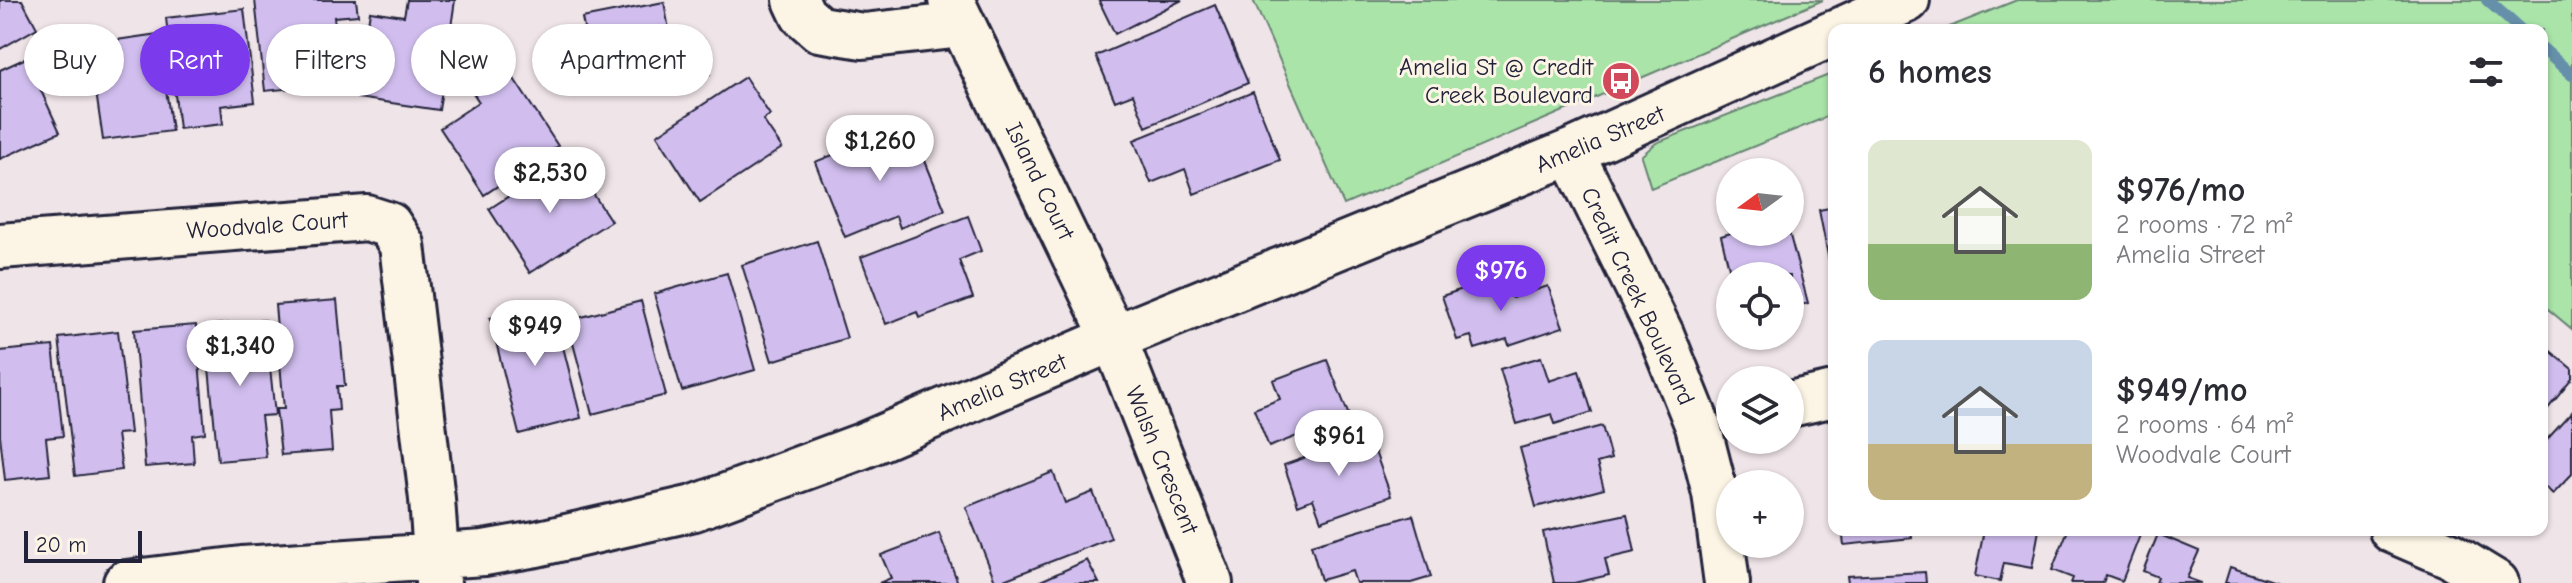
<!DOCTYPE html>
<html lang="en">
<head>
<meta charset="utf-8">
<style>
	:root { --surface:#fff; --page:#f2f2f3; --text:#2b2b33; --muted:#7c7c81; --accent:#7c3aed }
	body { margin:0; font-family:"Comic Neue",sans-serif; background:var(--page); color:var(--text); height:100vh; display:flex; flex-direction:column; font-size:30px; white-space:nowrap }
	* { box-sizing:border-box; margin:0 }
	p { font-size:26px; color:var(--muted) }
	.icon { flex:none; width:44px; height:44px; fill:none; stroke:currentColor; stroke-width:2; stroke-linecap:round; stroke-linejoin:round }
	.map { position:relative; flex:1; overflow:hidden }
	.details { position:absolute; left:1828px; top:24px; width:720px; height:512px; display:flex; flex-direction:column; background:var(--surface); border-radius:16px; box-shadow:0 2px 6px #0004 }
	.details>* { flex:none }
	.banner { position:absolute; left:24px; top:24px; width:760px; height:72px; display:flex; gap:16px }
	.needle { width:52px; rotate:255deg }
	.controls { position:absolute; left:1716px; top:158px; display:grid; gap:16px }
	.controls a { display:grid; place-items:center; width:88px; height:88px; border-radius:50%; background:var(--surface); box-shadow:0 2px 6px #0004; font-size:40px }
	.scale { position:absolute; left:24px; bottom:20px; width:118px; box-sizing:border-box; padding-left:8px; border:4px solid #22223b; border-top:0; font-size:22px; line-height:28px; white-space:nowrap; color:#22223b; -webkit-text-stroke:6px #fcf5e5; paint-order:stroke }
	.price { position:absolute; translate:-50% -68px; padding:0 18px; border-radius:28px; background:#fff; color:#222; font-size:26px; line-height:52px; filter:drop-shadow(0 2px 4px #0008) }
	.price::after { content:''; position:absolute; left:50%; top:48px; width:24px; height:18px; margin-left:-12px; background:inherit; clip-path:polygon(0 0,100% 0,50% 100%) }
	.price.selected { background:var(--accent); color:#fff }
	ul { padding:0; list-style:none }
	li { display:flex; align-items:center; gap:24px; height:200px; padding:0 40px }
	li span { display:grid; place-items:center; flex:none; width:224px; height:160px; border-radius:16px; color:#555 }
	li>.icon { margin-inline-start:auto }
	span .icon { width:96px; height:96px; fill:#fffc; stroke-width:1 }
	li b { font-size:34px }
	h2 { display:flex; justify-content:space-between; align-items:center; height:96px; padding:0 40px; font-size:34px }
	.pill { padding:0 28px; border-radius:36px; background:var(--surface); box-shadow:0 2px 6px #0004; font-size:28px; line-height:72px }
	.pill.selected { background:var(--accent); color:#fff }
	.map>svg:first-child { display:block }
</style>
</head>
<body>
<div class="map">
<svg width="2572" height="583" viewBox="0 0 2572 583">
	<rect width="100%" height="100%" fill="#efe4e8"/>
	<filter id="ink" filterUnits="userSpaceOnUse"><feTurbulence type="fractalNoise" baseFrequency=".0125" numOctaves="2"/><feDisplacementMap in="SourceGraphic" scale="16" xChannelSelector="R" yChannelSelector="G"/><feConvolveMatrix kernelMatrix="1 2 1 2 8 2 1 2 1" color-interpolation-filters="sRGB"/></filter>
	<g filter="url(#ink)">
		<path fill="#aae4a9" stroke="#668372" stroke-width="2" d="M 1253,0 L 1823,0 L 1344,205 Z
			M 2017,0 L 2572,0 L 2572,329 L 2542,304 L 2542,30 L 1942,30 Z
			M 1834,73 L 1834,114 L 1651,188 L 1641,156 L 1656,143 Z"/>
		<g fill="none" stroke-linecap="round" stroke-linejoin="round">
			<path stroke="#6690aa" stroke-width="12" d="M 2487,0 L 2521,30
				M 2542,48 L 2572,75"/>
		</g>
		<path fill="#d1beef" stroke="#22223b" stroke-width="2" d="M 0,0 L 22,0 L 37,28 L 0,49 Z
			M 255,0 L 356,0 L 358,15 L 334,17 L 341,83 L 265,91 Z
			M 407,0 L 455,0 L 439,110 L 357,98 L 370,11 L 404,16 Z
			M 1101,0 L 1182,0 L 1115,34 L 1099,1 Z
			M 664,2 L 672,46 L 704,40 L 710,74 L 598,95 L 582,18 Z
			M 1215,5 L 1248,83 L 1146,127 L 1133,94 L 1115,101 L 1096,56 Z
			M 244,9 L 255,102 L 221,106 L 223,124 L 179,129 L 166,18 Z
			M 158,34 L 172,131 L 103,140 L 89,44 Z
			M 26,58 L 60,132 L 0,159 L 0,70 Z
			M 503,62 L 558,146 L 484,195 L 440,128 L 479,102 L 468,85 Z
			M 745,77 L 770,115 L 763,120 L 782,148 L 700,202 L 657,135 Z
			M 1253,92 L 1280,160 L 1194,194 L 1185,169 L 1151,183 L 1134,140 Z
			M 910,124 L 945,210 L 900,228 L 896,216 L 845,237 L 815,162 Z
			M 569,157 L 611,221 L 530,273 L 489,209 Z
			M 1834,207 L 1834,275 L 1832,276 L 1819,210 Z
			M 968,216 L 981,251 L 959,260 L 973,298 L 919,318 L 917,312 L 886,324 L 861,257 Z
			M 1734,232 L 1789,232 L 1808,303 L 1790,308 L 1790,276 L 1731,276 L 1721,236 Z
			M 817,241 L 847,338 L 772,361 L 742,265 Z
			M 727,273 L 755,370 L 682,391 L 654,294 Z
			M 1504,275 L 1512,298 L 1548,286 L 1563,327 L 1509,345 L 1507,339 L 1475,349 L 1471,336 L 1457,340 L 1442,296 Z
			M 337,300 L 345,386 L 337,386 L 339,410 L 329,411 L 332,451 L 281,455 L 276,409 L 284,409 L 275,305 Z
			M 641,301 L 666,395 L 592,414 L 567,321 Z
			M 552,303 L 581,418 L 519,434 L 490,318 Z
			M 265,320 L 275,415 L 261,416 L 266,457 L 218,461 L 205,326 Z
			M 196,325 L 205,433 L 192,435 L 194,463 L 145,467 L 134,330 Z
			M 118,331 L 130,433 L 117,434 L 122,470 L 75,476 L 59,338 Z
			M 2542,344 L 2572,369 L 2572,379 L 2542,416 Z
			M 53,346 L 63,436 L 46,438 L 50,475 L 5,480 L 0,435 L 0,351 Z
			M 1541,357 L 1549,381 L 1579,371 L 1592,412 L 1555,424 L 1552,414 L 1517,424 L 1500,369 Z
			M 1327,360 L 1349,416 L 1269,447 L 1254,409 L 1280,399 L 1273,380 Z
			M 2572,412 L 2572,474 L 2553,494 L 2542,484 L 2542,445 Z
			M 1602,426 L 1611,459 L 1597,463 L 1604,489 L 1536,507 L 1520,448 Z
			M 1369,435 L 1391,496 L 1321,521 L 1313,499 L 1298,505 L 1284,465 Z
			M 1053,472 L 1065,503 L 1093,492 L 1111,538 L 996,583 L 966,507 Z
			M 1627,514 L 1635,552 L 1605,559 L 1609,575 L 1574,583 L 1554,583 L 1543,532 Z
			M 1413,515 L 1431,577 L 1411,583 L 1356,583 L 1352,571 L 1321,580 L 1311,545 Z
			M 1842,530 L 1911,530 L 1912,538 L 1844,545 Z
			M 1984,530 L 2039,530 L 2032,568 L 2004,563 L 2000,581 L 1975,576 Z
			M 2068,530 L 2142,530 L 2122,581 L 2106,575 L 2103,583 L 2071,583 L 2073,578 L 2052,570 Z
			M 939,533 L 958,583 L 879,583 L 891,578 L 881,555 Z
			M 2158,534 L 2199,551 L 2187,578 L 2201,583 L 2156,583 L 2158,577 L 2143,571 Z
			M 1087,560 L 1099,583 L 1036,583 Z
			M 2230,567 L 2278,583 L 2225,583 Z
			M 1925,572 L 1926,583 L 1848,583 L 1847,576 Z"/>
		<g fill="none" stroke-linecap="round" stroke-linejoin="round">
			<defs>
				<path id="minor" d="M 796,0 L 803,15 L 819,29 L 863,36 L 963,25
					M 951,0 L 1114,338 L 1210,583
					M 1841,30 L 1907,0
					M 1571,152 L 1661,334 L 1698,426 L 1715,493 L 1727,583
					M 0,246 L 367,218 L 389,225 L 402,245 L 432,499 L 438,583
					M 1790,404 L 1834,394
					M 2392,530 L 2450,555 L 2496,583
					M 126,583 L 242,569 L 484,553 L 536,544 L 694,508 L 862,446 L 1114,338 L 1571,152 L 1834,33"/>
			</defs>
			<use href="#minor" stroke="#22223b" stroke-width="50"/>
			<use href="#minor" stroke="#fcf5e5" stroke-width="44"/>
		</g>
	</g>
	<defs>
		<symbol id="bus-disc" viewBox="-11 -11 22 22"><circle r="9.5" fill="#d1495b" stroke="#fcf5e5"/><path d="M-5-6H5V4H4V6H2V4H-2V6H-4V4H-5ZM-3.5-4V0h7V-4ZM-3.5 1.2v1.5H-2V1.2ZM2 1.2v1.5H3.5V1.2Z" fill="#fff"/></symbol>
	</defs>
	<g fill-rule="evenodd">
		<use href="#bus-disc" x="1599" y="59" width="44" height="44"/>
	</g>
	<g text-anchor="middle" stroke-width="6" stroke-linejoin="round" paint-order="stroke">
		<g font-size="24" fill="#22223b" stroke="#fcf5e5" text-anchor="end">
			<text x="1593" y="75">Amelia St @ Credit<tspan x="1593" dy="28">Creek Boulevard</tspan></text>
		</g>
		<g font-size="24" fill="#22223b" stroke="#fcf5e5">
			<text transform="translate(1600 139) rotate(-23)" y="8">Amelia Street</text>
			<text transform="translate(1040 181) rotate(64)" y="8">Island Court</text>
			<text transform="translate(267 225) rotate(-4)" y="8">Woodvale Court</text>
			<text transform="translate(1638 296) rotate(65)" y="8">Credit Creek Boulevard</text>
			<text transform="translate(1002 387) rotate(-23)" y="8">Amelia Street</text>
			<text transform="translate(1162 460) rotate(68)" y="8">Walsh Crescent</text>
		</g>
	</g>
</svg>
<div class="controls">
<a><svg class="needle" viewBox="-14 -14 28 28"><path d="M0-13l5 13h-10z" fill="#e53935"/><path d="M0 13l5-13h-10z" fill="#7c7c81"/></svg></a>
<a><svg class="icon" aria-label="locate" viewBox="0 0 24 24"><circle cx="12" cy="12" r="6"/><path d="M12 2v4M12 18v4M2 12h4M18 12h4"/></svg></a>
<a><svg class="icon" aria-label="layers" viewBox="0 0 24 24"><path d="M12 4l9 5-9 5-9-5zM3 14l9 5 9-5"/></svg></a>
<a>+</a>
</div>
<div class="scale">20 m</div>
<b class="price" style="left:880px;top:183px">$1,260</b>
<b class="price" style="left:550px;top:215px">$2,530</b>
<b class="price selected" style="left:1501px;top:313px">$976</b>
<b class="price" style="left:535px;top:368px">$949</b>
<b class="price" style="left:240px;top:388px">$1,340</b>
<b class="price" style="left:1339px;top:478px">$961</b>
<div class="banner">
<a class="pill">Buy</a>
<a class="pill selected">Rent</a>
<a class="pill">Filters</a>
<a class="pill">New</a>
<a class="pill">Apartment</a>
</div>
<section class="details">
<h2>6 homes<svg class="icon" aria-label="filters" viewBox="0 0 24 24"><path d="M4 7h16M4 17h16"/><circle cx="9" cy="7" r="2"/><circle cx="15" cy="17" r="2"/></svg></h2>
<ul>
<li><span style="background:linear-gradient(#dfe7d0 65%,#8fb573 0)"><svg class="icon" aria-label="home" viewBox="0 0 24 24"><path d="M3 11l9-7 9 7M6 9v11h12V9"/></svg></span><div><b>$976/mo</b><p>2 rooms · 72 m²</p><p>Amelia Street</p></div></li>
<li><span style="background:linear-gradient(#c9d6e8 65%,#c2b280 0)"><svg class="icon" aria-label="home" viewBox="0 0 24 24"><path d="M3 11l9-7 9 7M6 9v11h12V9"/></svg></span><div><b>$949/mo</b><p>2 rooms · 64 m²</p><p>Woodvale Court</p></div></li>
</ul>
</section>
</div>
</body>
</html>
